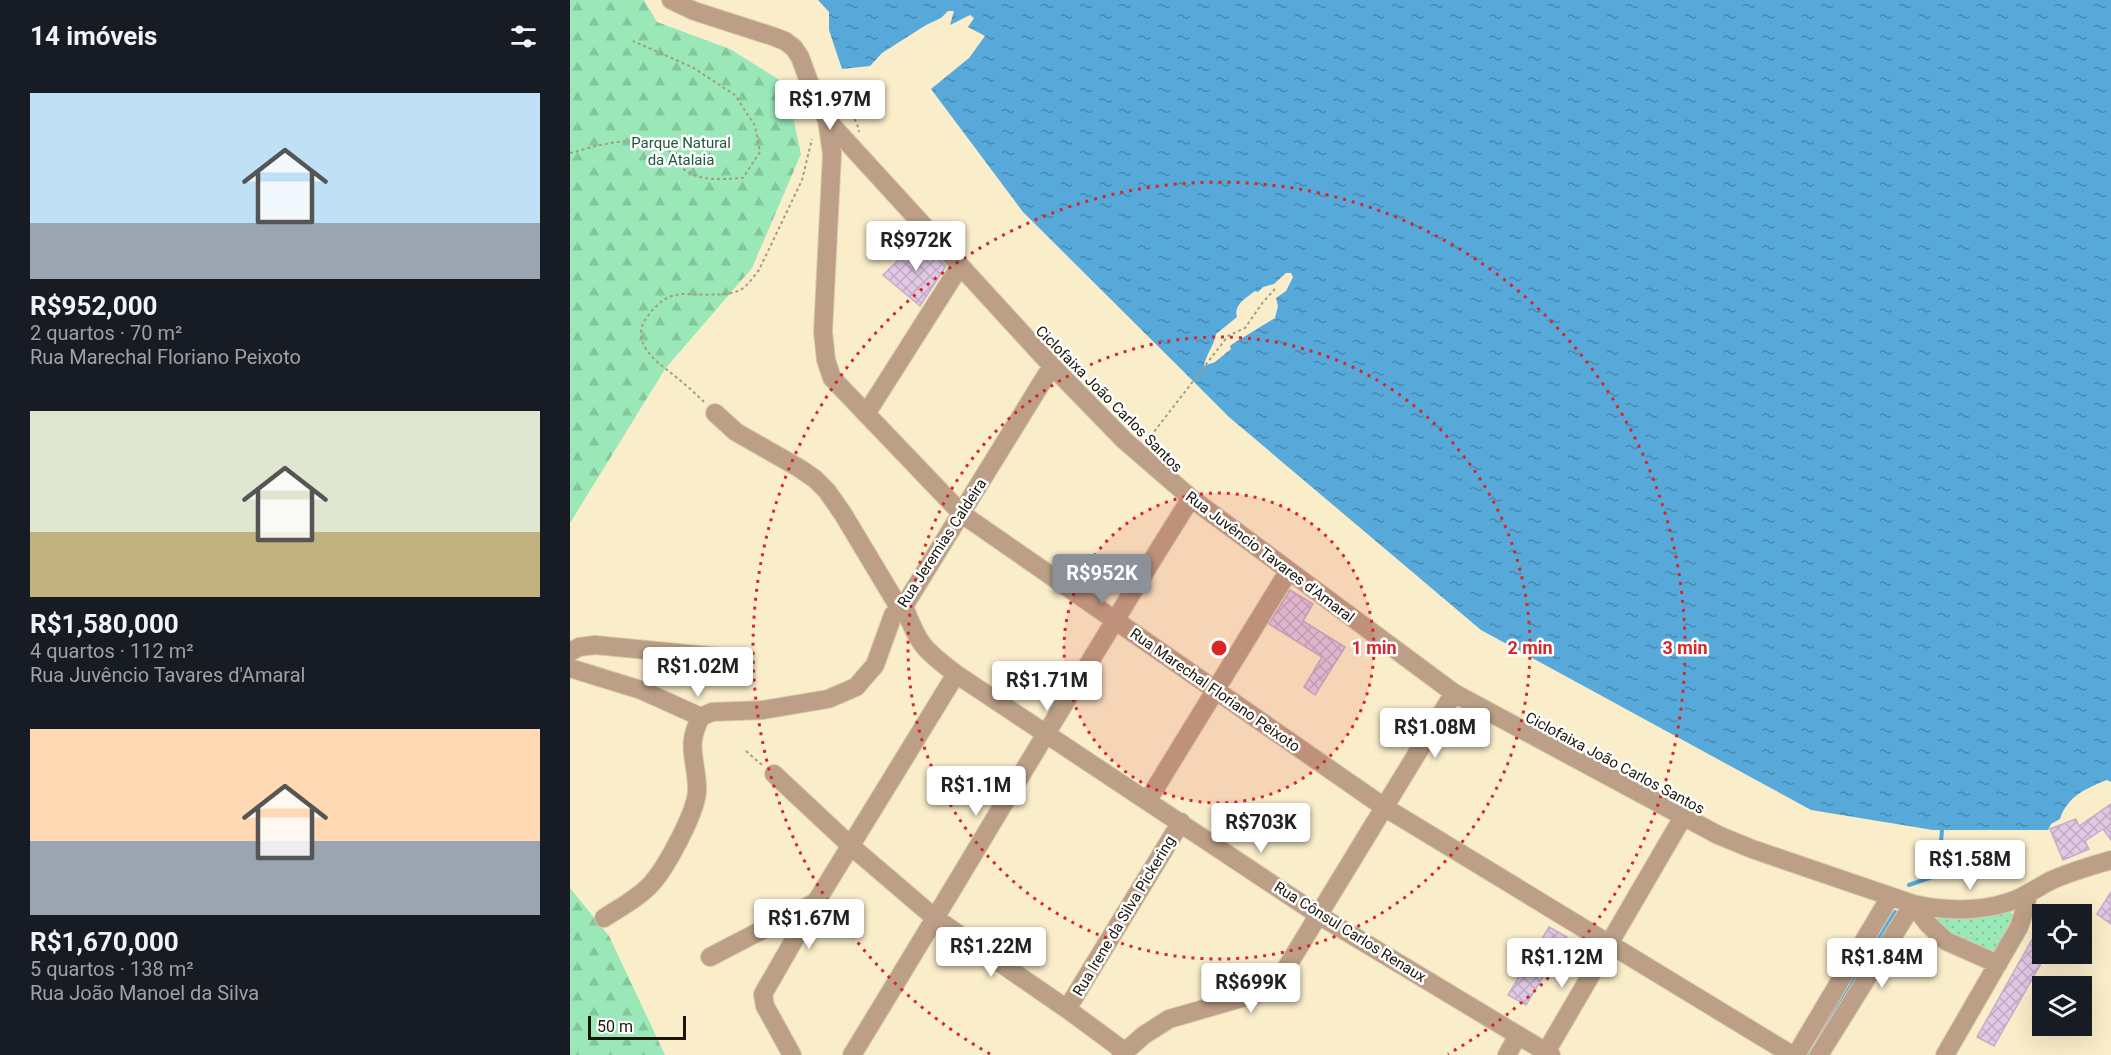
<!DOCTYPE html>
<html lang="pt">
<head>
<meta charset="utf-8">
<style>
	:root { --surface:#171b24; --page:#20242c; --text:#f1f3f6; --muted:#9ea1a6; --accent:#8c9099 }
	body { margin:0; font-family:Roboto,sans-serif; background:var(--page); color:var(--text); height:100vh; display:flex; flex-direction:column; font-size:22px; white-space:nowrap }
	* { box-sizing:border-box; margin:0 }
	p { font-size:20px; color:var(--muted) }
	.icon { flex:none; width:33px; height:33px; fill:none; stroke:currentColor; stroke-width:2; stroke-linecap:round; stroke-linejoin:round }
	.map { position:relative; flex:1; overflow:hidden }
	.details { display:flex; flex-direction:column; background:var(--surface); width:570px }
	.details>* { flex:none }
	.controls { position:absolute; left:1462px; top:904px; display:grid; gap:12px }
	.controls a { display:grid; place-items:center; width:60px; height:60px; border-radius:0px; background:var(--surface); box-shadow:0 6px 24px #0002; font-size:30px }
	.scale { position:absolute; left:18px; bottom:15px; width:98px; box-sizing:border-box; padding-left:6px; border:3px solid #1b160a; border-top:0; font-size:16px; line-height:21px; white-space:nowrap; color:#1b160a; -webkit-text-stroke:4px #fff; paint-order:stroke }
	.price { position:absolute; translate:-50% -51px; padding:0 14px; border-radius:6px; background:#fff; color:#222; font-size:20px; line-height:39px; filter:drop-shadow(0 2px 3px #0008) }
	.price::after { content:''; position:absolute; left:50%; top:36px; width:18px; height:14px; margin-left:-9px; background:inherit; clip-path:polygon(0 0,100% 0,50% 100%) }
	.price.active { background:var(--accent); color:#fff }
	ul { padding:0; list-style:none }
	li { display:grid; align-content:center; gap:12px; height:318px; padding:0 30px }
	li span { display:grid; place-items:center; height:186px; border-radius:0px; color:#555 }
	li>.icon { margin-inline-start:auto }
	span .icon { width:108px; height:108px; fill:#fffc; stroke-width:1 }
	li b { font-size:26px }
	h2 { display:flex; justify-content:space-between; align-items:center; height:72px; padding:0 30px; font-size:26px }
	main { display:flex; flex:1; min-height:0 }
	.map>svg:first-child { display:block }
</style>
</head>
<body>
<main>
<section class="details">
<h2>14 imóveis<svg class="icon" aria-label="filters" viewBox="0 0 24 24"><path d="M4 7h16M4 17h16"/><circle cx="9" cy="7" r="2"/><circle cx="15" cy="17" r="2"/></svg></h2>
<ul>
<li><span style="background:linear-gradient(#bfe0f5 70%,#9aa5b1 0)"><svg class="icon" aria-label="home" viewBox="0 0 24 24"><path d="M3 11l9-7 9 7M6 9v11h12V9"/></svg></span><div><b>R$952,000</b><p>2 quartos · 70 m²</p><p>Rua Marechal Floriano Peixoto</p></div></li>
<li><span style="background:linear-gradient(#dfe7d0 65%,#c2b280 0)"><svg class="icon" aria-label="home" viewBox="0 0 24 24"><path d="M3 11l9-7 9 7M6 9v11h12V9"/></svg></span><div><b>R$1,580,000</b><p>4 quartos · 112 m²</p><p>Rua Juvêncio Tavares d'Amaral</p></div></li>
<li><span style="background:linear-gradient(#ffd9b3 60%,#9aa5b1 0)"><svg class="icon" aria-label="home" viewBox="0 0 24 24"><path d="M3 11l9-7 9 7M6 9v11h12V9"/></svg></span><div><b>R$1,670,000</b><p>5 quartos · 138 m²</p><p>Rua João Manoel da Silva</p></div></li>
</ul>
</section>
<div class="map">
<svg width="1541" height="1055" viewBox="0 0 1541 1055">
	<defs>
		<pattern id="forest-firs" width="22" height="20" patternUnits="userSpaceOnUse" patternTransform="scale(1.5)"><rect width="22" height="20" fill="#9ae8b7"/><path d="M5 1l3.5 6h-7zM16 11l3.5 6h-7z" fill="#84c69c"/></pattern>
		<pattern id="park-dots" width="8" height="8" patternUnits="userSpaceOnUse" patternTransform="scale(1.5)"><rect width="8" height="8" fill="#9ae8b7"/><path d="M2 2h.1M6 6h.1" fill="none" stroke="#84c69c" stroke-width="1.8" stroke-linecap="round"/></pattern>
		<pattern id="water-ripples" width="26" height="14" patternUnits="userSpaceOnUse" patternTransform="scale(1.5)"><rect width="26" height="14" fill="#57a9da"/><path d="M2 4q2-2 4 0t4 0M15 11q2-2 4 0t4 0" fill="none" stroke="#4789af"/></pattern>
		<pattern id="building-cross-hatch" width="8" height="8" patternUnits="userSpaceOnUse" patternTransform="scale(1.5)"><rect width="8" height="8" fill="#e1c8e4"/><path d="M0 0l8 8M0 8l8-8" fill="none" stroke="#c0abc2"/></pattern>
	</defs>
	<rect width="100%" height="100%" fill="#faedca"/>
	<path fill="url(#forest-firs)" d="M 0,0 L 74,0 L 87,22 L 160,49 L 216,84 L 231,154 L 182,268 L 95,369 L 0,523 Z
		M 0,888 L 39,936 L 95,1055 L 0,1055 Z"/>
	<path fill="url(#park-dots)" d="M 1439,911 L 1442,913 L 1443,918 L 1426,953 L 1384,937 L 1366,919 L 1369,917 Z"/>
	<path fill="url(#water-ripples)" fill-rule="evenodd" d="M 248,0 L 1541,0 L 1541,782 L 1537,780 C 1516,788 1497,797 1490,819 L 1481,824 L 1478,830 L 1363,830 L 1241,810 L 911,630 L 659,417 L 623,381 L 453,212 L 361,89 L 399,58 L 415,36 L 398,27 L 404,18 L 400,15 L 380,25 L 384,11 L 378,11 L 371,18 L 356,25 L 312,53 L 300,66 L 272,69 L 259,30 L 259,12 ZM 716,273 L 721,273 L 723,277 L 716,291 L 706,298 L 708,306 L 705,318 L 664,343 L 660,346 L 661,349 L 645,362 L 634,366 C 636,354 644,346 646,334 L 667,317 C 663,305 676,298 685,291 L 688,292 L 693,287 L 704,284 Z"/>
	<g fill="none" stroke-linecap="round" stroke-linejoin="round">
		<path stroke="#57a9da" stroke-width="4" d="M 1339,885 L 1362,877 L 1369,866 L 1372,830
			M 1237,1055 L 1325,912"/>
	</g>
	<path fill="url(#building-cross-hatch)" stroke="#c5acc8" stroke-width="1.5" d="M 351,239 L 376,266 L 350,306 L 313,275 Z
		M 720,590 L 743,604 L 733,621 L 775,647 L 745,695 L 734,687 L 752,657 L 699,624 Z
		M 1541,804 L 1541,840 L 1533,829 L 1515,841 L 1519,849 L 1493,860 L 1480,829 L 1506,819 L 1509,826 Z
		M 1541,892 L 1541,924 L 1527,914 Z
		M 1473,920 L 1473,960 L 1424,1046 L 1407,1037 Z
		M 979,927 L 997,937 L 956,1005 L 938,995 Z"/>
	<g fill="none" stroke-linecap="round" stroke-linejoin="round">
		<defs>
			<path id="minor" d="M 101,0 L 124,11 L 202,36 L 215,41 L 224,48 L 230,57 L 241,87 L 257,120 L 482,366 L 554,440 L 621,498 L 884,693 L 1148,835 L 1182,849 L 1343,904 C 1375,911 1408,912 1439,902 C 1454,898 1466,888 1480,881 C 1499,872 1521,866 1541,860
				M 257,120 L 262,154 L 253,332 L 256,360 L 262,378 L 392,514 L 814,807 L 1222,1055
				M 145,413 L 166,432 L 229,468 L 245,479 L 257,491 L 273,514 L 327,604 L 334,606
				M 296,414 L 390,266
				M 334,606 C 348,644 354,650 386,674 L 750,916 L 981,1055
				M 0,652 L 9,647 L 25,645 L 150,657
				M 0,668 L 71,690 L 131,717
				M 204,774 L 282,847 L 365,918 L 497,1009 L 554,1051
				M 578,800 L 718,572
				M 1343,904 L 1358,924 L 1376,941 L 1428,964
				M 34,918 C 51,907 70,897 82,883 C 97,866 125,814 127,792 C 128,762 114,747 131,717 L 142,712 L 193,710 L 258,699 L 286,687 L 305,665 L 323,615 L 334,606 L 482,366
				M 140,957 L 246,902
				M 497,1009 L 611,822
				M 976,1052 L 1113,817
				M 222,1055 L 195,1006 L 193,994 L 246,902 L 386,674
				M 282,1055 C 395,870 505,682 621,498
				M 551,1055 L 574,1035 L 599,1019 L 696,991 L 707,983 L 884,693
				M 937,1055 L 948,1035
				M 1226,1055 L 1320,897
				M 1249,1055 L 1343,904
				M 1375,1055 L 1449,927 L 1454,912 L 1458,895"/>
		</defs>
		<use href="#minor" stroke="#d6cbab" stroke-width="20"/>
		<path stroke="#a59b81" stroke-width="2" stroke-dasharray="3 3" stroke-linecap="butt" d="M 270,109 C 282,113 287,120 289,132
			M 0,153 C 29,145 62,135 92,145 C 100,148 104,160 110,166 C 128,183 151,179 173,178 L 190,152 L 185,126 L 165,95 L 122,67 L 63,41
			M 134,402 C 122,390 109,379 96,369 C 90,364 83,359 79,353 C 71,344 68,330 75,320 C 101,282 117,298 152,294 C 158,294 165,293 170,290 C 178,286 184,276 189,270 L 232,180 L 242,139
			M 577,441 L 658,336 L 675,328 L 693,302 L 705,289
			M 176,751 L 192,765"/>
		<use href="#minor" stroke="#bc9f86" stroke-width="18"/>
	</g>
	<circle cx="649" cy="648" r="155" fill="#d62828" fill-opacity=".12"/>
	<g fill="none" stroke="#d62828" stroke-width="3" stroke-dasharray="3 6">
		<circle cx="649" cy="648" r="155"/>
		<circle cx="649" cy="648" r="311"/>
		<path d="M420 1054A466 466 0 1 1 878 1054"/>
	</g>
	<g text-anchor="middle" stroke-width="5" stroke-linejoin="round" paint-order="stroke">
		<g font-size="15" fill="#1d5939" stroke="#fff">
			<text x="111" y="148">Parque Natural<tspan x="111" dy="17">da Atalaia</tspan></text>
		</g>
		<g font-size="15" fill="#1b160a" stroke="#fff">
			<text transform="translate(539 399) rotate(45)" y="5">Ciclofaixa João Carlos Santos</text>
			<text transform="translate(372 543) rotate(-57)" y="5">Rua Jeremias Caldeira</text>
			<text transform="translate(700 557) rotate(37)" y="5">Rua Juvêncio Tavares d'Amaral</text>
			<text transform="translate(645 690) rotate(35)" y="5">Rua Marechal Floriano Peixoto</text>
			<text transform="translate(1045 763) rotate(28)" y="5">Ciclofaixa João Carlos Santos</text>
			<text transform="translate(554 916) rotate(-59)" y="5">Rua Irene da Silva Pickering</text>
			<text transform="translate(780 932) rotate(32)" y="5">Rua Cônsul Carlos Renaux</text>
		</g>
	</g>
	<circle cx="649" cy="648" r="9" fill="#d62828" stroke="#fff" stroke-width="3"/>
	<g font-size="18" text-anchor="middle" font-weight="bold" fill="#d62828" stroke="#fff" stroke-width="5" stroke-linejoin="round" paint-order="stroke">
		<text x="804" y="654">1 min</text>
		<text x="960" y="654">2 min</text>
		<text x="1115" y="654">3 min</text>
	</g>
</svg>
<div class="controls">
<a><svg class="icon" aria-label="locate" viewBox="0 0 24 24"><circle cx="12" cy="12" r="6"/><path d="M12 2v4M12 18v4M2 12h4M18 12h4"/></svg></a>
<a><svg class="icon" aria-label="layers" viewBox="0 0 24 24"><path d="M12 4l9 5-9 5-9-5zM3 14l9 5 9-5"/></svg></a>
</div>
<div class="scale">50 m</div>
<b class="price" style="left:260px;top:131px">R$1.97M</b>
<b class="price" style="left:346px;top:272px">R$972K</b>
<b class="price active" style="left:532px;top:605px">R$952K</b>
<b class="price" style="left:128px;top:698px">R$1.02M</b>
<b class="price" style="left:477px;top:712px">R$1.71M</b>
<b class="price" style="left:865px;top:759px">R$1.08M</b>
<b class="price" style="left:406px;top:817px">R$1.1M</b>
<b class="price" style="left:691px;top:854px">R$703K</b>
<b class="price" style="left:1400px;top:891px">R$1.58M</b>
<b class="price" style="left:239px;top:950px">R$1.67M</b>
<b class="price" style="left:421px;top:978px">R$1.22M</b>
<b class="price" style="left:992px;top:989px">R$1.12M</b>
<b class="price" style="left:1312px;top:989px">R$1.84M</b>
<b class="price" style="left:681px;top:1014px">R$699K</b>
</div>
</main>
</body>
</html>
